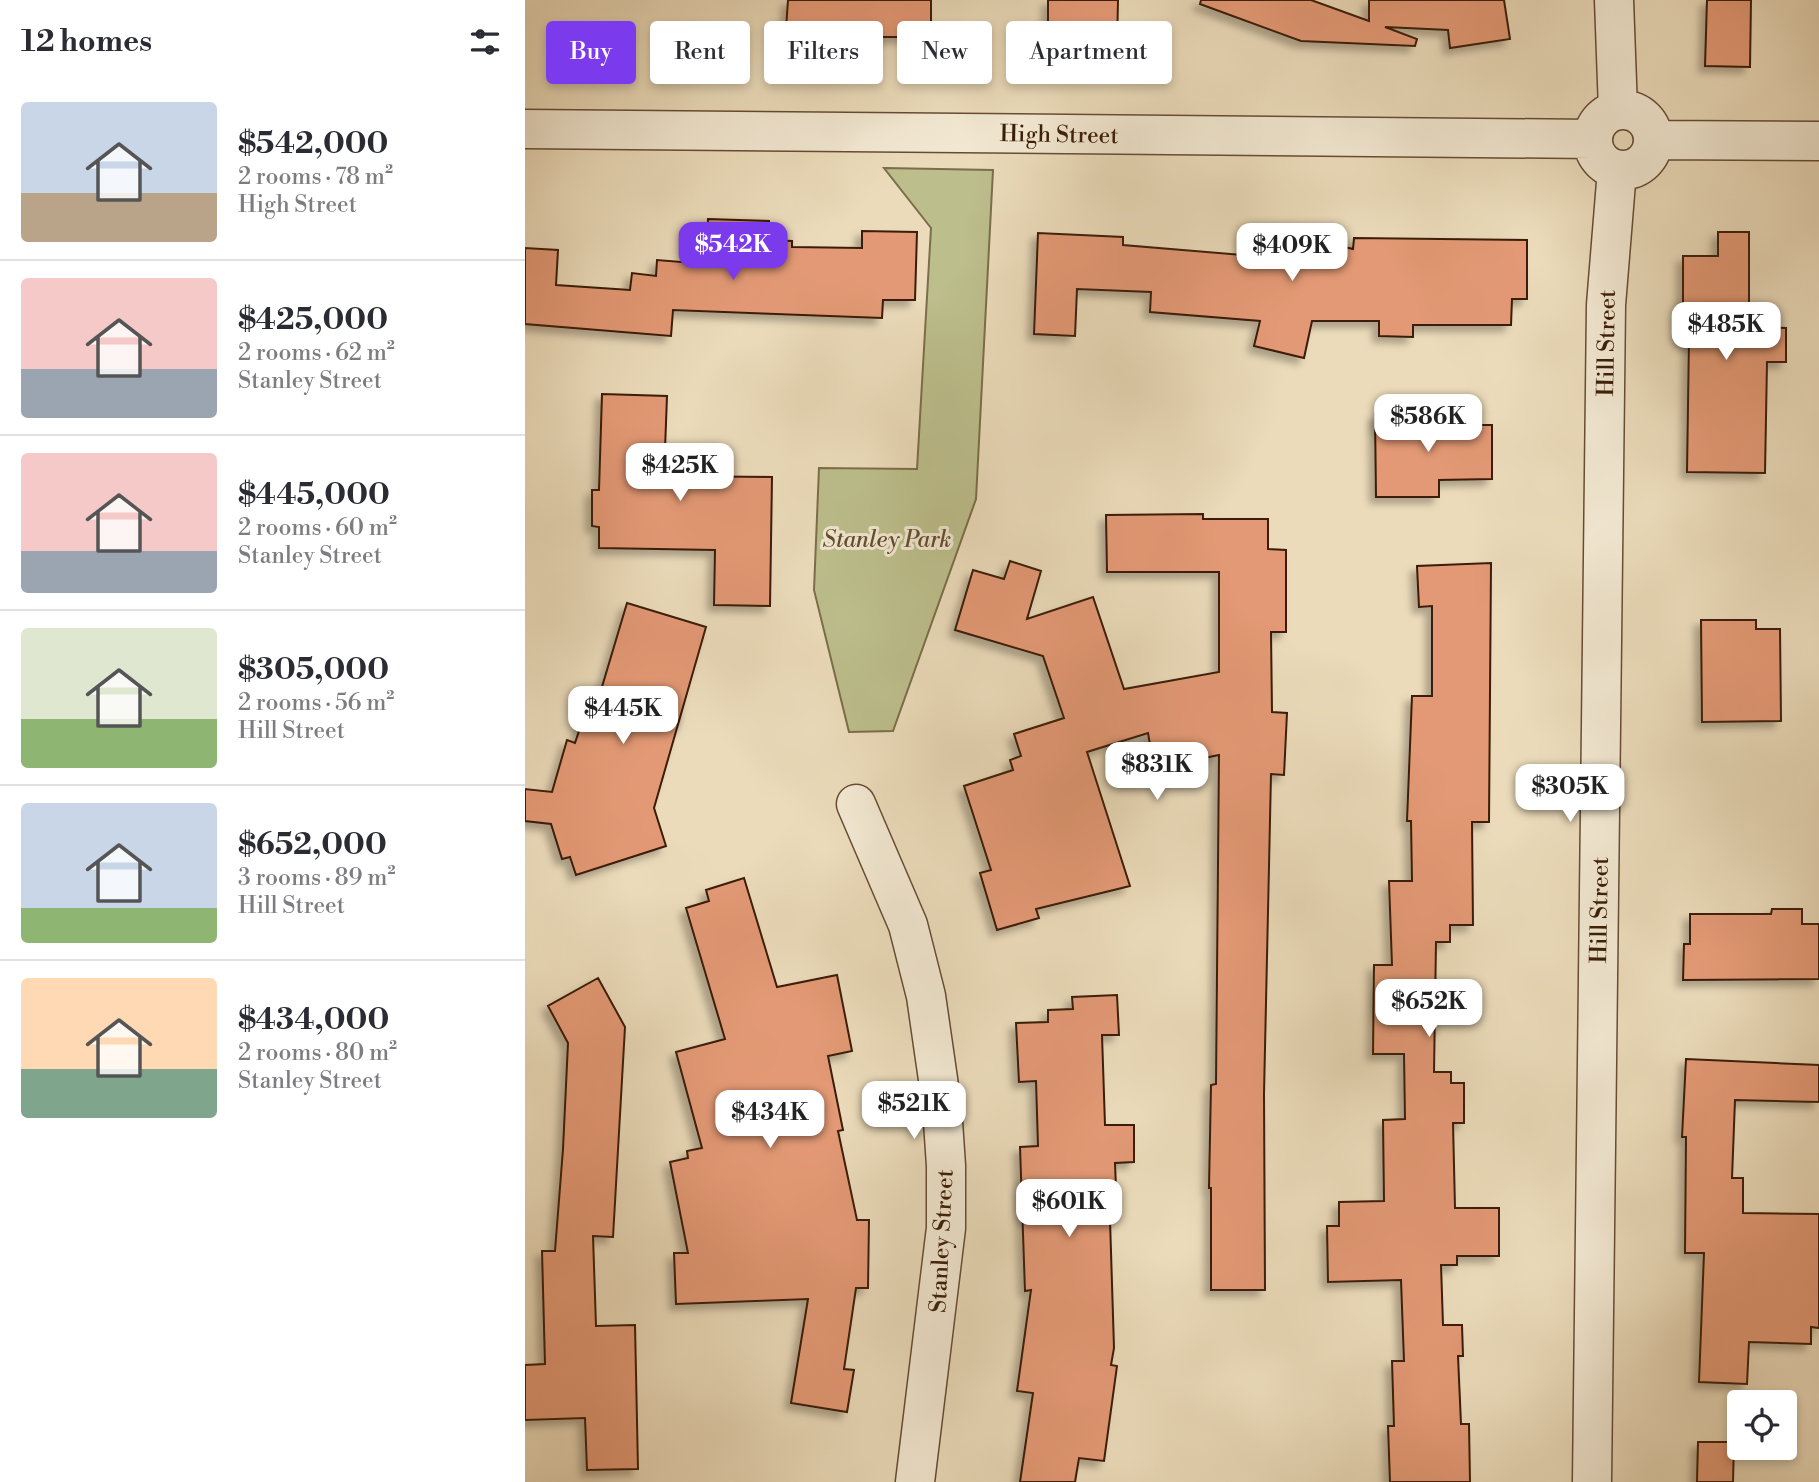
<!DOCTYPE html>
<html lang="en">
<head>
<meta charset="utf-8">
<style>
	:root { --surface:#fff; --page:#f2f2f3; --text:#2b2b33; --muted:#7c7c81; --line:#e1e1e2; --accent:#7c3aed }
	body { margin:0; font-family:"Libre Bodoni",serif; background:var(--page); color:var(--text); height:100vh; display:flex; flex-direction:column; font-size:26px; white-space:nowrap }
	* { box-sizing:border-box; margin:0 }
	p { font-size:23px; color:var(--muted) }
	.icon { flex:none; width:38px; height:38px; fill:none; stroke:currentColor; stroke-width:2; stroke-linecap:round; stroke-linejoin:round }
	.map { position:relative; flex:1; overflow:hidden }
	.panel { display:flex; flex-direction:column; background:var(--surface); width:525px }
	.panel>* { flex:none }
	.hud { position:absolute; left:21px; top:21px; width:665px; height:63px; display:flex; gap:14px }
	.controls { position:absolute; left:1202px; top:1390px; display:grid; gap:14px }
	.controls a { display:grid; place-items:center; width:70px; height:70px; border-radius:7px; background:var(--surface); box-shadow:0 4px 10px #0003; font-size:35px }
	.price { position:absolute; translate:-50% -60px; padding:0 16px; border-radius:14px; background:#fff; color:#222; font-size:23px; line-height:46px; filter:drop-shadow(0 2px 4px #0008) }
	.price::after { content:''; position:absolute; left:50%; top:42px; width:21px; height:16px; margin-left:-10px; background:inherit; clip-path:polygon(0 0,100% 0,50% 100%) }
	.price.active { background:var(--accent); color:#fff }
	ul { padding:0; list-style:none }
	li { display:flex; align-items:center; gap:21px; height:175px; padding:0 21px }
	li+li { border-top:2px solid var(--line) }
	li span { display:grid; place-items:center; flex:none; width:196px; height:140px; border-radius:7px; color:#555 }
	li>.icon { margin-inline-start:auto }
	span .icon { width:84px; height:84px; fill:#fffc; stroke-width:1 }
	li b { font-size:30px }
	h2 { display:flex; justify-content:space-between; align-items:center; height:84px; padding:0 21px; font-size:30px }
	.chip { padding:0 24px; border-radius:7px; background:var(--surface); box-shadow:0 4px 10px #0003; font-size:24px; line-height:63px }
	.chip.active { background:var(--accent); color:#fff }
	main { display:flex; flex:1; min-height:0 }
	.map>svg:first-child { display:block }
</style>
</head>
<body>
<main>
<section class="panel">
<h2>12 homes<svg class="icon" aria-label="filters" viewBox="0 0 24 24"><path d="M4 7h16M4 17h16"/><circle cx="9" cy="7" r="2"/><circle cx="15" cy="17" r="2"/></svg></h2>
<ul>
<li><span style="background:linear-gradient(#c9d6e8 65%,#b9a48a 0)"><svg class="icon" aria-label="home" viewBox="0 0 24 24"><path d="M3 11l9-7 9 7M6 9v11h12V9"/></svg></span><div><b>$542,000</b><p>2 rooms · 78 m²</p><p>High Street</p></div></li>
<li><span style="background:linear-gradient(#f6c9c9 65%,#9aa5b1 0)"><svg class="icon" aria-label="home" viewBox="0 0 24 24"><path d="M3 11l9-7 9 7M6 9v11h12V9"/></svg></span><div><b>$425,000</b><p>2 rooms · 62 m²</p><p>Stanley Street</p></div></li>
<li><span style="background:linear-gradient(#f6c9c9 70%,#9aa5b1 0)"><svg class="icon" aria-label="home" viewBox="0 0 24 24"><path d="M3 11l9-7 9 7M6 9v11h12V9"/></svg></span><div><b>$445,000</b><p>2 rooms · 60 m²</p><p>Stanley Street</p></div></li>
<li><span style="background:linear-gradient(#dfe7d0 65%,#8fb573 0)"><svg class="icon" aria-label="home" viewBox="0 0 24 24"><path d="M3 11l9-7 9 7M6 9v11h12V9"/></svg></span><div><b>$305,000</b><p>2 rooms · 56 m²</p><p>Hill Street</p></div></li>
<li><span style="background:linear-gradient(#c9d6e8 75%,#8fb573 0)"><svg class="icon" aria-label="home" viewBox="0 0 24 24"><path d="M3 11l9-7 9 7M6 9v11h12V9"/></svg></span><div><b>$652,000</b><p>3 rooms · 89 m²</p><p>Hill Street</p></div></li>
<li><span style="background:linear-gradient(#ffd9b3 65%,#7fa58c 0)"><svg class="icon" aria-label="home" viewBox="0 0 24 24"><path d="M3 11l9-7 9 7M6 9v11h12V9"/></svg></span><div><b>$434,000</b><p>2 rooms · 80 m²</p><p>Stanley Street</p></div></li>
</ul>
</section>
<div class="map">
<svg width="1294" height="1482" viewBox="0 0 1294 1482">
	<defs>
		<filter id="shadow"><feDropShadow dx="-6" dy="6" stdDeviation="3.5" flood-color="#0004"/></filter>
	</defs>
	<rect width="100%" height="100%" fill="#ebdbba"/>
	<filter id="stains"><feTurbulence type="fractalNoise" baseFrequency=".00286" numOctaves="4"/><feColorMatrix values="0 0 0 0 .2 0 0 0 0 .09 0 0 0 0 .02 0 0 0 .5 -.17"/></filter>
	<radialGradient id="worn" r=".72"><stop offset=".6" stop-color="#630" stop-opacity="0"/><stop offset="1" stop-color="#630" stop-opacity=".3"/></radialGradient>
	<path fill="#bcbe8c" stroke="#7b6e4a" stroke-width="2" d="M 359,168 L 468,170 L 451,499 L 368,731 L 324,732 L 289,590 L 294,468 L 392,469 L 406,228 Z"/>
	<path fill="#e39975" stroke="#3a1d07" stroke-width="2" filter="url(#shadow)" d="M 263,0 L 406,0 L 406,37 L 359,37 L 261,29 Z
		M 523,0 L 593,0 L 592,46 L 531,45 L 523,31 Z
		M 676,0 L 786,0 L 844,21 L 844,0 L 979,0 L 985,39 L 925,48 L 923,30 L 860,27 L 892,39 L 890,46 L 776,41 L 675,4 Z
		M 1182,0 L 1226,0 L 1225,67 L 1180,66 Z
		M 183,219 L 244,221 L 244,240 L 267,241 L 267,247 L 337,248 L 337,231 L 392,232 L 390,300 L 358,300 L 357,318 L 148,310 L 146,336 L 0,324 L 0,248 L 33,250 L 31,285 L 105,290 L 107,273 L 131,276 L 132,260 L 181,264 Z
		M 747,230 L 828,249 L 829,238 L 1002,240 L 1002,299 L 987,299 L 986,325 L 888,325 L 888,337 L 854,336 L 854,321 L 787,321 L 779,358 L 729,346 L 735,321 L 625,312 L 626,292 L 552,289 L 550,336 L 509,334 L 513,233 L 598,237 L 598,245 L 741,257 Z
		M 1193,232 L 1224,232 L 1224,327 L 1261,328 L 1261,362 L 1242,362 L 1240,473 L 1162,472 L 1164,339 L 1158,339 L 1158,256 L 1193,256 Z
		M 77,394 L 142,396 L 139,476 L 247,477 L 245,606 L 189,605 L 190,550 L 74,548 L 74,527 L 67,526 L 67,490 L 74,490 Z
		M 850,414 L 916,414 L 916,425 L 967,425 L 967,479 L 914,480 L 914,497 L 851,497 Z
		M 678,514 L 678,519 L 743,519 L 743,549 L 761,550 L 761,632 L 746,632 L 747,712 L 762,713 L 759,775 L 746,774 L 739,1094 L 740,1290 L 686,1290 L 686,1188 L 684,1188 L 686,1085 L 691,1084 L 694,755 L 629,768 L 623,733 L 562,752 L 605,886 L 511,909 L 514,918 L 472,930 L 455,873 L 466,870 L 439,786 L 488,770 L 485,760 L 496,756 L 489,734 L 539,718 L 518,656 L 430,630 L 448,570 L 479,579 L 485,561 L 516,571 L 502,619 L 568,597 L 599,689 L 694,672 L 694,572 L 582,572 L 581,515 Z
		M 966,563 L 964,822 L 947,822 L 948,925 L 925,925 L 925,942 L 911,942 L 909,1072 L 926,1072 L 926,1083 L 939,1083 L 939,1123 L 928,1123 L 930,1208 L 974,1208 L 974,1256 L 932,1256 L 932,1265 L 916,1265 L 918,1325 L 937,1325 L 938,1356 L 933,1356 L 936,1424 L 944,1424 L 945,1482 L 865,1482 L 863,1426 L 869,1426 L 867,1361 L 879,1361 L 876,1280 L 803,1282 L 802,1226 L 814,1226 L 814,1202 L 859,1201 L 858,1120 L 880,1119 L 879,1054 L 848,1054 L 849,965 L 867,965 L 864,881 L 887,881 L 886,821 L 882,821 L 887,696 L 907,696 L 907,606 L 894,607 L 892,566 Z
		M 102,603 L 181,627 L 129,808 L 141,846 L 51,875 L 45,857 L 37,859 L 26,824 L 0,821 L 0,789 L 27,792 L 42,740 L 50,743 L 56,725 L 65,727 Z
		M 1176,620 L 1231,620 L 1231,629 L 1255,629 L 1256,721 L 1177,722 Z
		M 219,878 L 252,987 L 312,975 L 327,1051 L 303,1056 L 318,1130 L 313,1131 L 332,1220 L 344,1220 L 343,1288 L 331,1288 L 319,1369 L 329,1370 L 322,1412 L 266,1403 L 283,1299 L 151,1304 L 149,1253 L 163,1253 L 145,1162 L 163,1158 L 162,1151 L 177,1148 L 151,1052 L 200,1039 L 161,908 L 184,901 L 181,890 Z
		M 1247,909 L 1277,909 L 1277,924 L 1294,924 L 1294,979 L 1158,980 L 1159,944 L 1165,944 L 1165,914 L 1246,914 Z
		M 73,978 L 100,1027 L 88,1237 L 68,1236 L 71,1326 L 110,1325 L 113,1469 L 62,1470 L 60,1418 L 0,1420 L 0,1365 L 20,1364 L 17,1251 L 30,1251 L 38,1149 L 43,1043 L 23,1006 Z
		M 592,995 L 594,1035 L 577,1035 L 580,1125 L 609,1125 L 609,1162 L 590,1163 L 591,1188 L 584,1188 L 589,1348 L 586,1365 L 592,1366 L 579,1461 L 554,1458 L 550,1482 L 495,1482 L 508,1393 L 492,1391 L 506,1290 L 500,1291 L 495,1147 L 513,1146 L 511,1081 L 494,1082 L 491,1023 L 523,1022 L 523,1010 L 548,1009 L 547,997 Z
		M 1161,1059 L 1294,1065 L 1294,1102 L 1210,1100 L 1207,1178 L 1218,1178 L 1218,1213 L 1294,1214 L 1294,1328 L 1286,1327 L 1286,1344 L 1224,1342 L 1222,1384 L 1174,1382 L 1179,1253 L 1160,1253 L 1161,1137 L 1157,1137 Z
		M 1173,1442 L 1209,1442 L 1208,1482 L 1172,1482 Z"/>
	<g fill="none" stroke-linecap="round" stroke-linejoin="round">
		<defs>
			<path id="minor" d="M 1089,0 L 1093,110
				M1068 140a30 30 0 1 1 60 0a30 30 0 1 1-60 0Z
				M 0,129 L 1067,139
				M 1128,140 L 1294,141
				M 331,804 L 383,925 L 401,996 L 417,1107 L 421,1166 L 421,1228 L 390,1482
				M 1067,1482 L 1081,305 L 1092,170"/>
		</defs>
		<use href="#minor" stroke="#664c34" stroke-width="41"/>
		<use href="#minor" stroke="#f2e8d2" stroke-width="38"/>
	</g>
	<g text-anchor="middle" stroke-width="6" stroke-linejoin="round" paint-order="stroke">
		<g font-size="23" fill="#3a1d07" stroke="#f2e8d2">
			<text transform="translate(534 134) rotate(1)" y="8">High Street</text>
			<text transform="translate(1081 343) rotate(-89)" y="8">Hill Street</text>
			<text transform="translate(1074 910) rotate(-89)" y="8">Hill Street</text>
			<text transform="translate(416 1241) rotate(-87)" y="8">Stanley Street</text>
		</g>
		<g font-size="23" font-style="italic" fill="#614d2f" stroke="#f2e8d2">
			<text x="362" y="547">Stanley Park</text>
		</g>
	</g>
	<rect width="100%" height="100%" filter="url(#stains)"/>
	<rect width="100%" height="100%" fill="url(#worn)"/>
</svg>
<div class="controls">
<a><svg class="icon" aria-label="locate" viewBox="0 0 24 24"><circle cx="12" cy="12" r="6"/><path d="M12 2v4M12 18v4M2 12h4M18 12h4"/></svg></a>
</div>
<b class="price active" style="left:208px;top:282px">$542K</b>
<b class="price" style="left:767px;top:283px">$409K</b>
<b class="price" style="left:1201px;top:362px">$485K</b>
<b class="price" style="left:903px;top:454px">$586K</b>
<b class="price" style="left:155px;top:503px">$425K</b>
<b class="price" style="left:98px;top:746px">$445K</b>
<b class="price" style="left:632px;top:802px">$831K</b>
<b class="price" style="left:1045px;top:824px">$305K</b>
<b class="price" style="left:904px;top:1039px">$652K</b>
<b class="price" style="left:389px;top:1141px">$521K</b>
<b class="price" style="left:245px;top:1150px">$434K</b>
<b class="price" style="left:544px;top:1239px">$601K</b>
<div class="hud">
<a class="chip active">Buy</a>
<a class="chip">Rent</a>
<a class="chip">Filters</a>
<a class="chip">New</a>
<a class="chip">Apartment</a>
</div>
</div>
</main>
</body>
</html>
